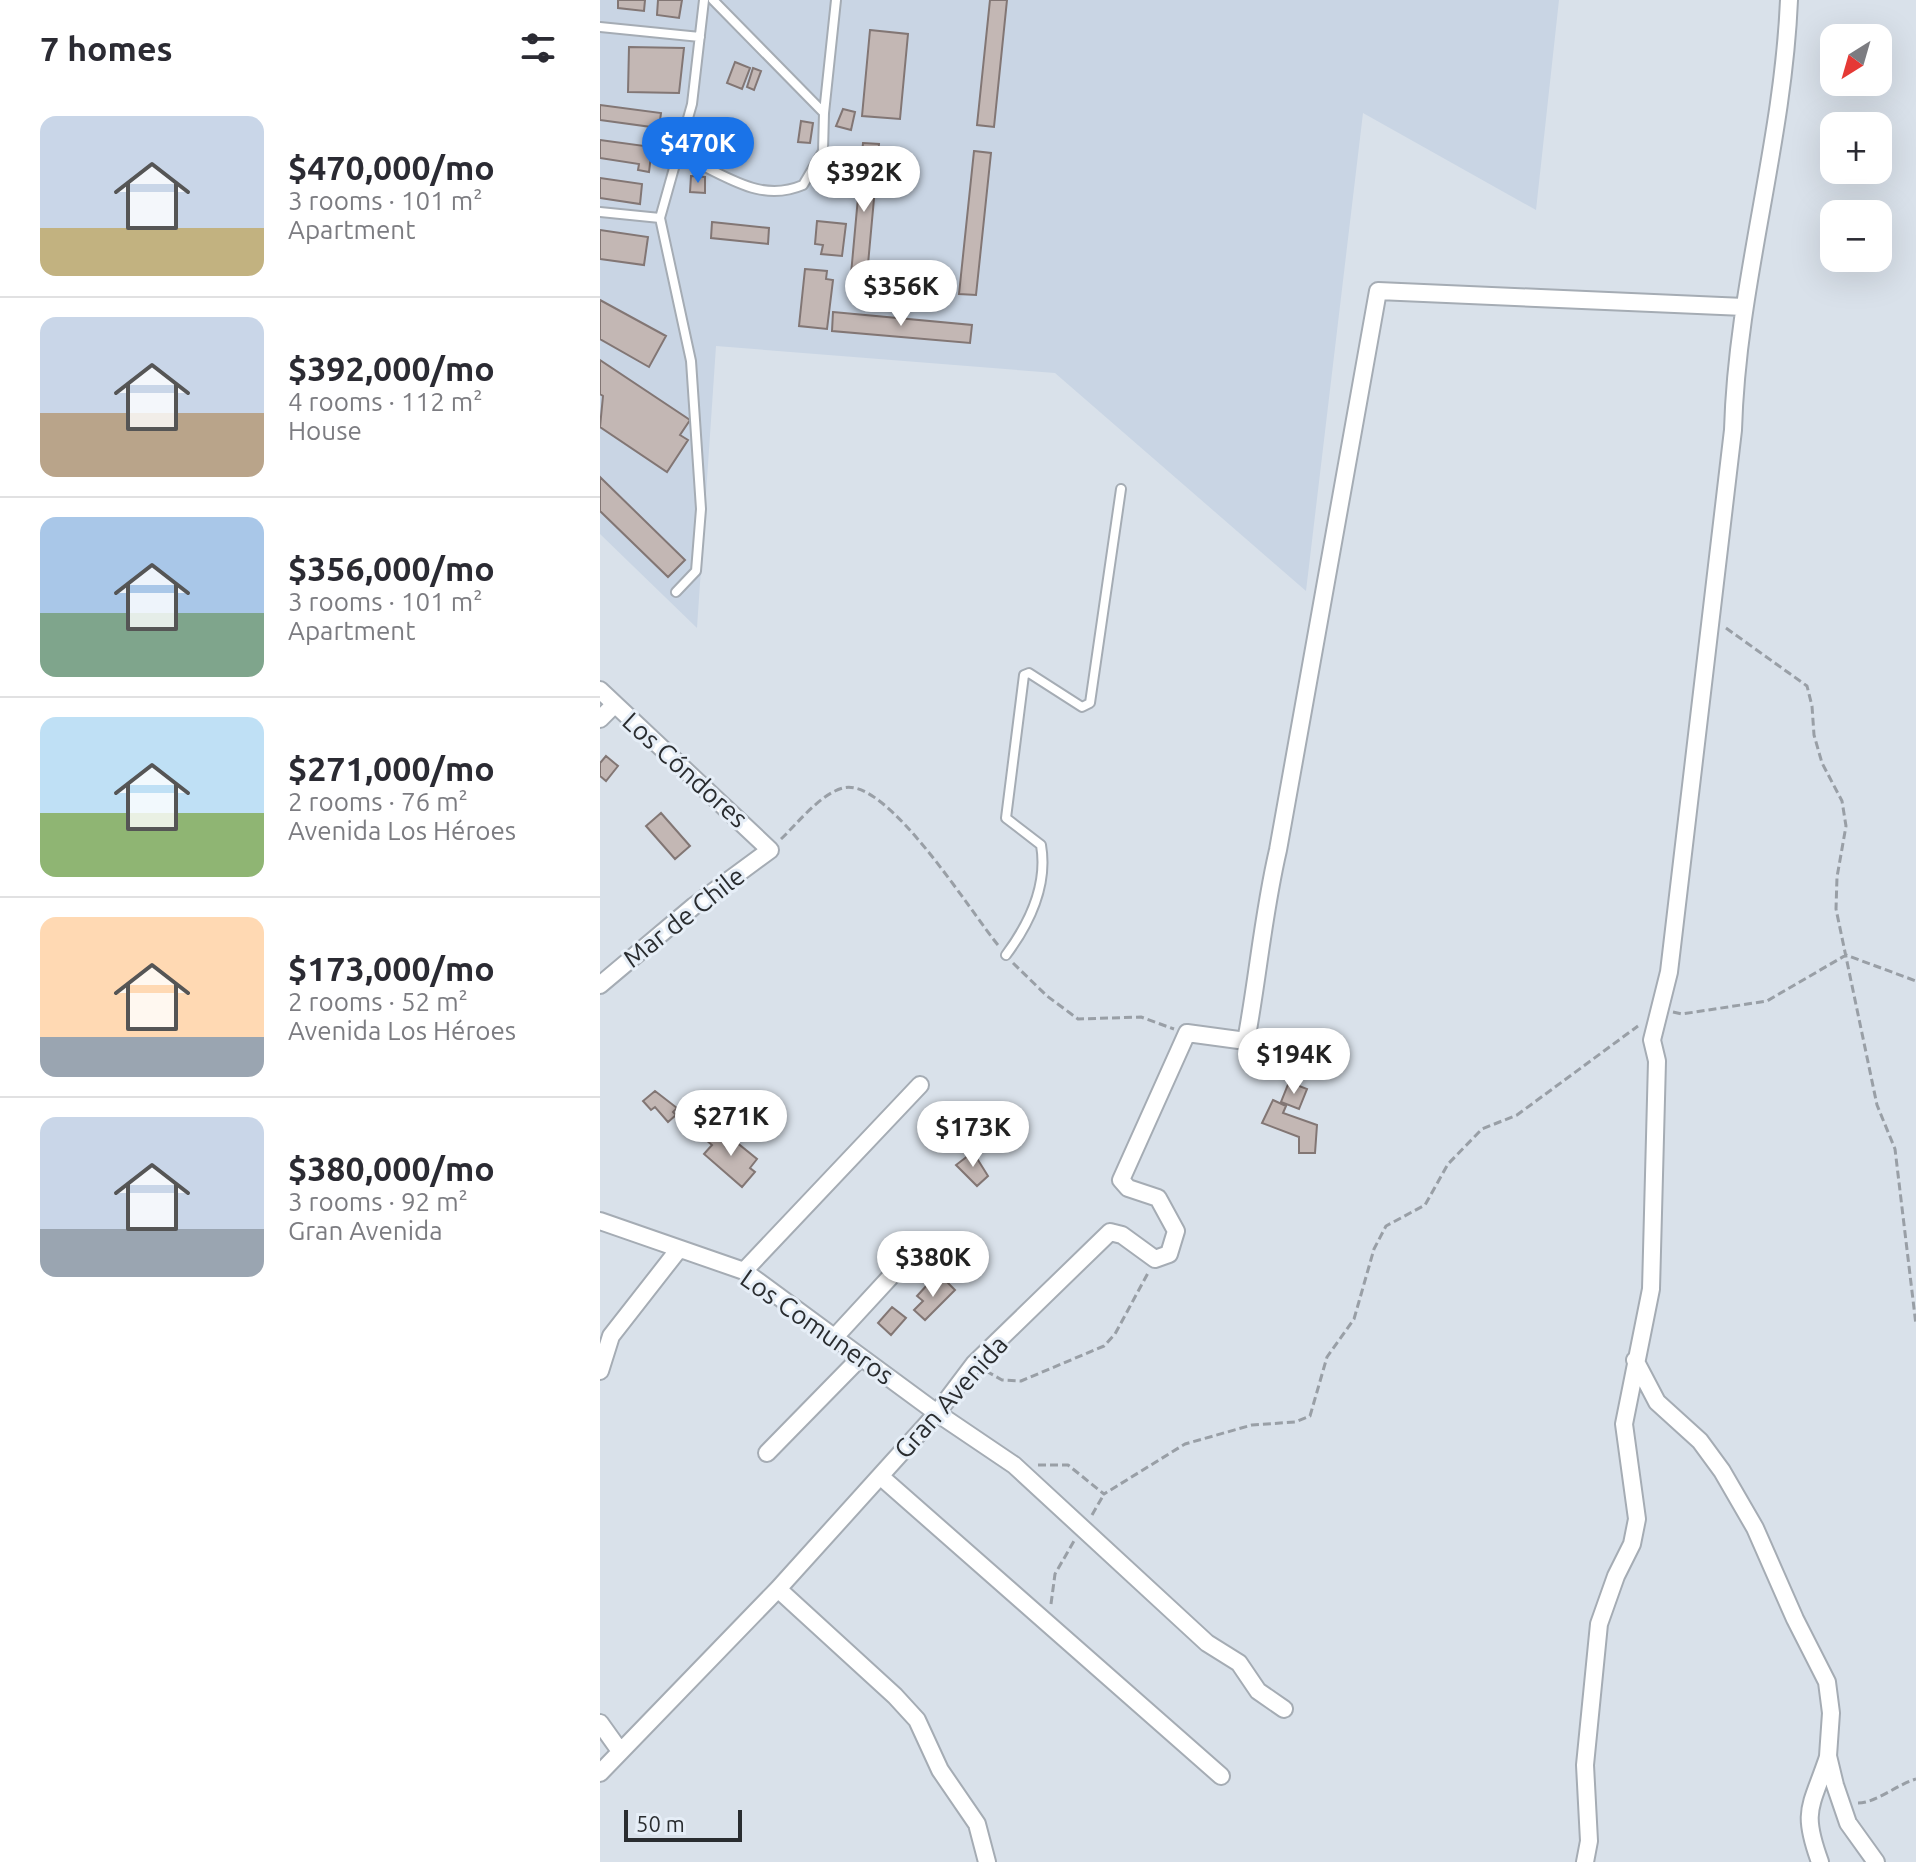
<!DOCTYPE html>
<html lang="en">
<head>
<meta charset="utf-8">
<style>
	:root { --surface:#fff; --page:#f2f2f3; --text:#2b2b33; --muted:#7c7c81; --line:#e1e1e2; --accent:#1a73e8 }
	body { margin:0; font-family:Ubuntu,sans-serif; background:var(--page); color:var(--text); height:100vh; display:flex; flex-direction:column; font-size:30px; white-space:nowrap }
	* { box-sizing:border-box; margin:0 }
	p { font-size:26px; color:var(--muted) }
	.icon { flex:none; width:44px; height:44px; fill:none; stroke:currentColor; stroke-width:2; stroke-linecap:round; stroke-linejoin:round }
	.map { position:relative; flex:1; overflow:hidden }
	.side { display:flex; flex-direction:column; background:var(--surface); width:600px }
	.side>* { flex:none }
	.needle { width:52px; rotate:217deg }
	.buttons { position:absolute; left:1220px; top:24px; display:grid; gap:16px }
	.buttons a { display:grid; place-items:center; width:72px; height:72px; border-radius:16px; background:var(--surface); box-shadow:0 8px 32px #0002; font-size:40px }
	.scale { position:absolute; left:24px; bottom:20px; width:118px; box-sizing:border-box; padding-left:8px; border:4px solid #2a2d30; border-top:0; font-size:22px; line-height:28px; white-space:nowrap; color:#2a2d30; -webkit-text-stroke:6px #e6eef7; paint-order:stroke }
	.price { position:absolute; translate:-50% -68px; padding:0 18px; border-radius:28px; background:#fff; color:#222; font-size:26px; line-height:52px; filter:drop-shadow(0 2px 4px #0008) }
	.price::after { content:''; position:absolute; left:50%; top:48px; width:24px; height:18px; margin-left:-12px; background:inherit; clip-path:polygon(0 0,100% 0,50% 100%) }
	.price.selected { background:var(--accent); color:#fff }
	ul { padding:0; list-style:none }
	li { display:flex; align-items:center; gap:24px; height:200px; padding:0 40px }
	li+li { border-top:2px solid var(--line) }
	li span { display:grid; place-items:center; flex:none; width:224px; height:160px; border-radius:16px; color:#555 }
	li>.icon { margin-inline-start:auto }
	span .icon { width:96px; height:96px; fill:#fffc; stroke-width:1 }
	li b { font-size:34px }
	h2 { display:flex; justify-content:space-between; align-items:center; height:96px; padding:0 40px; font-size:34px }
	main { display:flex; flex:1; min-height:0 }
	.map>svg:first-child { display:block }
</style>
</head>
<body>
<main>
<section class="side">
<h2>7 homes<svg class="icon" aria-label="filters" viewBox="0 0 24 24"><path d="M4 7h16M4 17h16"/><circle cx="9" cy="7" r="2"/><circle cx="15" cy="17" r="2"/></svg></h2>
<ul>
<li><span style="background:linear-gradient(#c9d6e8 70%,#c2b280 0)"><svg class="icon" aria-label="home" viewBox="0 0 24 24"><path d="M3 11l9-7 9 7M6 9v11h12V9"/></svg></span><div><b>$470,000/mo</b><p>3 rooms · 101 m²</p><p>Apartment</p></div></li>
<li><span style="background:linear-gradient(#c9d6e8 60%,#b9a48a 0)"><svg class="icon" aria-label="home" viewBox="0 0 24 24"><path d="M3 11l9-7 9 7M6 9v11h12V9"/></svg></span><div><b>$392,000/mo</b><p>4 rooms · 112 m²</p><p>House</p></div></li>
<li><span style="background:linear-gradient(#a9c7e8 60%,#7fa58c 0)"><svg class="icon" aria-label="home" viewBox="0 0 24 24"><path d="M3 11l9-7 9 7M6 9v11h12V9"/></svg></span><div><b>$356,000/mo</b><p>3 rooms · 101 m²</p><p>Apartment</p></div></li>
<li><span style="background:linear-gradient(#bfe0f5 60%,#8fb573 0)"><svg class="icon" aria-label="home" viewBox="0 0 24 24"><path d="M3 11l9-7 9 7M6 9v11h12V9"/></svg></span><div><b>$271,000/mo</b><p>2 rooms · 76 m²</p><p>Avenida Los Héroes</p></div></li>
<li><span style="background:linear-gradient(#ffd9b3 75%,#9aa5b1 0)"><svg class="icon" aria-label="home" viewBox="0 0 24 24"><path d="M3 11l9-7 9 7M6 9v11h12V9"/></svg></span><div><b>$173,000/mo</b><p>2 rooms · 52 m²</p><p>Avenida Los Héroes</p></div></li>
<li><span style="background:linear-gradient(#c9d6e8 70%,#9aa5b1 0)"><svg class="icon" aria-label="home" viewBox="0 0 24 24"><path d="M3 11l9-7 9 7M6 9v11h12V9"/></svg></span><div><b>$380,000/mo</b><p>3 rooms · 92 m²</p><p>Gran Avenida</p></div></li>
</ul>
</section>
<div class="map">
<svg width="1316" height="1862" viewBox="0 0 1316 1862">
	<rect width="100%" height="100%" fill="#d9e1ea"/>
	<path fill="#c9d5e4" d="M 0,0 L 959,0 L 936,210 L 763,113 L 706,591 L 455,373 L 116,346 L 97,628 L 0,534 Z"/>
	<path fill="#c3b7b4" stroke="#827674" stroke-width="2" d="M 18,0 L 45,0 L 44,11 L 18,8 Z
		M 58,0 L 82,0 L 79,18 L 57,15 Z
		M 390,0 L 407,0 L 394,127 L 377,125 Z
		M 270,30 L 308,34 L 300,119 L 262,116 Z
		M 29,47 L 84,48 L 79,93 L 28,92 Z
		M 135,62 L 150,68 L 142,89 L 127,83 Z
		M 153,68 L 161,71 L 154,90 L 147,87 Z
		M 0,105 L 61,113 L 59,128 L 0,120 Z
		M 243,109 L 255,112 L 251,130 L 236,126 Z
		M 201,121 L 213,123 L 210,143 L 198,142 Z
		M 0,140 L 52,147 L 49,172 L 38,170 L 39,164 L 0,158 Z
		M 263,143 L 279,144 L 266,286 L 250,285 Z
		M 374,151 L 391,153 L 376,295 L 359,294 Z
		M 91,176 L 105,177 L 105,193 L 90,192 Z
		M 0,178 L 42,184 L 40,204 L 0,198 Z
		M 217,221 L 246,224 L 242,256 L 221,254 L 223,245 L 215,244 Z
		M 112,222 L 169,228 L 168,244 L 111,238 Z
		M 0,230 L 48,237 L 44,265 L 0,259 Z
		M 205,269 L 227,271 L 226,279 L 233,280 L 227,329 L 199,326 Z
		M 0,300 L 66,336 L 49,367 L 0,339 Z
		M 233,312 L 372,325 L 370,343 L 232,331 Z
		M 0,360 L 90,420 L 80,435 L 88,440 L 67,472 L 0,427 L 3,396 L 0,394 Z
		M 0,477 L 85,560 L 68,577 L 0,511 Z
		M 6,756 L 18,766 L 6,781 L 0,776 L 0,763 Z
		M 61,813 L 90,846 L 75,859 L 46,826 Z
		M 689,1082 L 707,1089 L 699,1109 L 681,1102 Z
		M 55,1091 L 77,1108 L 73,1112 L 76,1115 L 68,1122 L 55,1107 L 51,1110 L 43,1101 Z
		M 673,1100 L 686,1106 L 683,1113 L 717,1125 L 715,1153 L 699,1153 L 699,1137 L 662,1123 Z
		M 118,1128 L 130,1140 L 125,1146 L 129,1150 L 136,1142 L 157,1159 L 150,1168 L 155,1172 L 142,1187 L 104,1154 L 112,1145 L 106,1140 Z
		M 373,1152 L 388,1176 L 377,1186 L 356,1165 Z
		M 344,1279 L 355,1290 L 325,1320 L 314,1310 L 323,1301 L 317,1296 L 328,1284 L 334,1290 Z
		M 292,1307 L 306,1318 L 291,1335 L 278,1323 Z"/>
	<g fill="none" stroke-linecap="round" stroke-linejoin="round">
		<defs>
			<path id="service" d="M 0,27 L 100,37
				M 224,113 L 236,0
				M 78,155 C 121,170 156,205 203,185 L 223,151 L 224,113 L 113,0
				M 0,212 L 60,218
				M 76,592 L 96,571 L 101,509 L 91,361 L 60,218 L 92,104 L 104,0
				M 406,955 C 429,924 448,885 441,845 L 406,818 L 424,675 L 429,673 L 482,707 L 490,703 L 521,489"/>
			<path id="minor" d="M 0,690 L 170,850 L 94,906 L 0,985
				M 0,719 L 14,705
				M 0,1221 L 144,1271 L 337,1413 L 414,1465 L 607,1643 L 639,1663 L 658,1691 L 684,1709
				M 144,1271 L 320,1085
				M 234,1338 L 316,1249
				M 1035,1360 L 1057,1402 L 1100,1441 L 1122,1471 L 1155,1528 L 1195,1619 L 1227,1682 L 1231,1713 L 1228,1756 L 1235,1785 L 1248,1823 L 1276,1862
				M 0,1371 L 11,1336 L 79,1249
				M 167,1453 L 261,1357
				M 280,1476 L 621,1776
				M 178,1589 L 295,1696 L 317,1720 L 340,1770 L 377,1824 L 387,1862
				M 0,1723 L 20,1751
				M 0,1773 L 178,1589 L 337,1413 L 374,1364 L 510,1232 L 522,1235 L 555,1259 L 569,1254 L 576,1231 L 558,1198 L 528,1188 L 521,1180 L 587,1033 L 646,1041 C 658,977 663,914 678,850 L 778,291 L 1144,307
				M 985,1862 L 989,1841 L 985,1765 L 999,1624 L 1016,1576 L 1032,1544 L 1037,1519 L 1024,1424 L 1051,1289 L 1057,1061 L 1052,1040 L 1069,972 L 1133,430 C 1137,285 1183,145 1189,0
				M 1220,1862 C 1201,1810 1211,1808 1228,1757"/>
		</defs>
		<use href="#service" stroke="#a5acb4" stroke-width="12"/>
		<use href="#minor" stroke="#a5acb4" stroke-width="20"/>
		<path stroke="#999fa6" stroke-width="3" stroke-dasharray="8 4" stroke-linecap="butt" d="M 1126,628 L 1207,686 L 1212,706 L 1214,735 L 1222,763 L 1242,801 L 1246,826 L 1237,877 L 1236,909 L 1277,1105 L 1295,1149 L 1316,1325
			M 181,839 C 198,823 220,794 243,788 C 287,776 371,913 398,945
			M 413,963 L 447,996 L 478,1019 L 541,1017 L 574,1029
			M 1073,1012 L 1082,1014 L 1167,1001 L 1246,955 L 1316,981
			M 386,1371 L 402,1380 L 421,1381 L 504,1346 L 515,1334 L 548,1273
			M 438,1465 L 468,1465 L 504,1494 L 585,1444 L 652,1425 L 695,1422 L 710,1416 L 727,1357 L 754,1319 L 774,1249 L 786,1226 L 825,1205 L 848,1164 L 882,1129 L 917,1115 L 1038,1026
			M 492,1515 L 504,1494
			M 451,1604 L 455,1574 L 474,1541
			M 1258,1803 C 1276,1803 1296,1785 1316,1779"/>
		<use href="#service" stroke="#fff" stroke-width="8"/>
		<use href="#minor" stroke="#fff" stroke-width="16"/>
	</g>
	<g text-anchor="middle" stroke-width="6" stroke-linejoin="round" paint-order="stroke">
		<g font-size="26" fill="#2a2d30" stroke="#e6eef7">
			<text transform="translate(85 770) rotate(42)" y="9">Los Cóndores</text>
			<text transform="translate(84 917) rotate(-38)" y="9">Mar de Chile</text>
			<text transform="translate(217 1327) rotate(35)" y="9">Los Comuneros</text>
			<text transform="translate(351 1397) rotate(-48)" y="9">Gran Avenida</text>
		</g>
	</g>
</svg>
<div class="buttons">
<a><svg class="needle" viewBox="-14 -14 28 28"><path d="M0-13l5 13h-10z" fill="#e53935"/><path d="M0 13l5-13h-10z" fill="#7c7c81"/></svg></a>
<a>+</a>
<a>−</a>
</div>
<div class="scale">50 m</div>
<b class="price selected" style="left:98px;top:185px">$470K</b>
<b class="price" style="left:264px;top:214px">$392K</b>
<b class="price" style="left:301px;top:328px">$356K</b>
<b class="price" style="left:694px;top:1096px">$194K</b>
<b class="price" style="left:131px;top:1158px">$271K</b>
<b class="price" style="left:373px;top:1169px">$173K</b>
<b class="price" style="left:333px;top:1299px">$380K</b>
</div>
</main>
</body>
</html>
